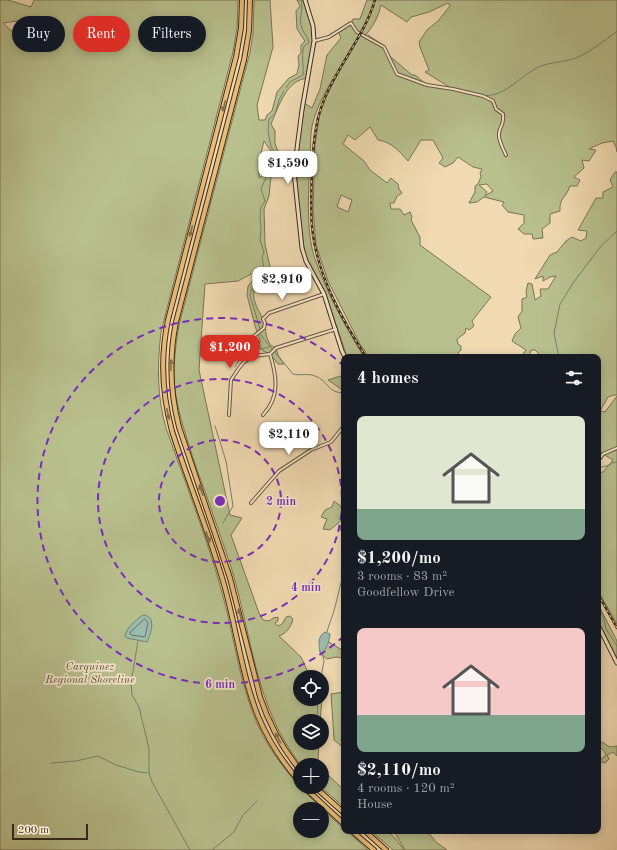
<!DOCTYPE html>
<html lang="en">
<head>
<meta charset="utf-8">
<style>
	:root { --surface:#171b24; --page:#242831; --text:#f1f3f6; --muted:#9ea1a6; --accent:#d93025 }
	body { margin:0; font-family:"Old Standard TT",serif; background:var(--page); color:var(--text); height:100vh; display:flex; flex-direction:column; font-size:15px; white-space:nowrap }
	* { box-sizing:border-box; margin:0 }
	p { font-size:13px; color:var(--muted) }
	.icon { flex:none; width:22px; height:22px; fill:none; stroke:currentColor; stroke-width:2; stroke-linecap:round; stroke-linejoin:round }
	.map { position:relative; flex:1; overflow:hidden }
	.side { position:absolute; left:341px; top:354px; width:260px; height:480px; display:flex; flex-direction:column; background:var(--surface); border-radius:8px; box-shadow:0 2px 10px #0003 }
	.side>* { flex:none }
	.top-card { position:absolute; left:12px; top:16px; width:269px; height:36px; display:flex; gap:8px }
	.buttons { position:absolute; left:293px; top:670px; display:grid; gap:8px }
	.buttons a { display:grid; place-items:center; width:36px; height:36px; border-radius:50%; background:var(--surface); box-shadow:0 2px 10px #0003; font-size:20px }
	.scale { position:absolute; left:12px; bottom:10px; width:76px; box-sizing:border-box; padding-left:4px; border:2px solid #3c2a18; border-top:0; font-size:11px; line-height:14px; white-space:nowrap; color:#3c2a18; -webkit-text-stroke:3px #f6e7cd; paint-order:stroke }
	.price { position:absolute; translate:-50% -34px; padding:0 9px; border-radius:8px; background:#fff; color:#222; font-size:13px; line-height:26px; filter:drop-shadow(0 1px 2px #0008) }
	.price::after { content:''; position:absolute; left:50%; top:24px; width:12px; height:9px; margin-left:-6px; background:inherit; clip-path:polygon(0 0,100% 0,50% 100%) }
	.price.current { background:var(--accent); color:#fff }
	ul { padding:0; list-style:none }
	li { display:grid; align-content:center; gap:8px; height:212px; padding:0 16px }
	li span { display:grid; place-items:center; height:124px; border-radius:8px; color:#555 }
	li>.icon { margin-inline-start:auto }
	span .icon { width:72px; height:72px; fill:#fffc; stroke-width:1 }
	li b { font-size:17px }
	h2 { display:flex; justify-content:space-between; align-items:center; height:48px; padding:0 16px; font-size:17px }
	.pill { padding:0 14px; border-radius:18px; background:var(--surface); box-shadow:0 2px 10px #0003; font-size:14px; line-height:36px }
	.pill.current { background:var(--accent); color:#fff }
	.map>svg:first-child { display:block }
</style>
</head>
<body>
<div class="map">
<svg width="617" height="850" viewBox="0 0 617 850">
	<rect width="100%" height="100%" fill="#f1dab2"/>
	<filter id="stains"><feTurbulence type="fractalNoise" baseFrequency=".005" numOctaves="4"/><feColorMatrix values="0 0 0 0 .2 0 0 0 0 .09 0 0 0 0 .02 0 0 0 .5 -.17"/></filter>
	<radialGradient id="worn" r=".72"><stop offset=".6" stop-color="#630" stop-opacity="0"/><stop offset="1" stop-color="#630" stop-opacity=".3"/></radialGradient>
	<path fill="#b8c08e" stroke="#7a7553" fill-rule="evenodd" d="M 0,0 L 8,0 L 31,7 L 34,0 L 238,0 L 237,28 L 233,52 L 161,332 C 157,365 157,397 166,428 C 185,482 206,535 221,589 C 232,627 237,667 250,705 C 267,757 304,793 344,829 L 344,831 L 347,831 L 368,850 L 0,850 ZM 32,19 L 44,24 L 50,32 L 52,32 L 37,41 L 16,35 L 3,23 ZM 300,809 L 322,809 L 322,831 L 300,831 Z
		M 254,0 L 270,0 L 273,47 L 257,105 L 259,120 L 265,120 L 267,115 L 272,111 L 277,92 L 289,78 L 297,74 L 299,65 L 298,56 L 301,53 L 301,45 L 305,41 L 297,29 L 296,11 L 300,6 L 297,0 L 305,0 L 313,26 L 314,41 L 308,78 C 286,80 279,106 271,124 L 275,131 L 275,143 L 280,158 L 271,176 L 269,196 L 264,209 L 265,244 L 270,267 C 266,273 255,286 254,291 C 252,302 260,312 264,321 C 266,328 265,336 269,342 C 270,346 273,346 276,348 L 278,355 L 284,364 L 278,364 L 270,354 L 263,351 L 259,346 L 260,340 L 255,326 L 247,295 L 248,286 L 257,276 L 253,273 L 238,281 L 205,284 L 199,370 L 230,515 L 242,518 L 231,535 L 259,613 L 263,620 L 269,621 L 273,618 L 278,617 L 278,621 L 275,623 L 278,626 L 282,624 L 286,617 L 290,616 L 293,619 C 291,627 287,633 279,636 L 301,657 L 310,677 L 300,677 L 300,699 L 322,699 L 320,721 L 300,721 L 300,743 L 319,743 L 318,761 L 321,765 L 301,765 C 254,707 252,632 230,564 C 219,532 208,499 196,467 C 188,442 179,417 175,391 C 173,369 175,347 179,325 L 250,52 L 253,34 ZM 264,141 L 273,154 L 268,170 L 259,178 L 259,161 Z
		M 367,0 L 617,0 L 617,152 L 616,147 L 613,141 L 602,143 L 589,149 L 596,150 L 589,161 L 582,160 L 584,168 L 574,177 L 580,180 L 577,186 L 570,186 C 566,198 559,198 560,211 L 550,214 L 550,223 L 542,229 L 543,238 L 533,239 L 532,234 L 524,234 L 518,229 L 524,223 L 524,215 L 508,212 L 502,205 L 504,202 L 484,197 L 477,202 L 469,203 L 475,192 L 475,186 L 478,184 L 481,177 L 480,173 L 482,169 L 473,167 L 458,157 L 453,163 L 445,167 L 439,163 L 443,158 L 433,140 L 421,140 L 408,161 C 399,151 392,142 378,140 L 370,127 L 355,140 L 348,135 L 343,144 L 364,161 L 370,170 L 387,183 L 391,178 L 398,184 L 399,189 L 402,193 L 397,196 L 394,203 L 390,203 L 391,209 L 400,209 L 404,215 L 410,212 L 412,217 L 411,220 L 420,237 L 420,245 L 491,297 L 472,321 L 474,326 L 469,330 L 466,328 L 465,333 L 457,339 L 458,344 L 461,346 L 461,350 L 458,353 L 460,357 L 369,357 L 360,344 L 328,281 L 316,245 L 313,208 L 314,176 L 315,145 L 319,119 L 317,119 L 324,100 L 334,80 L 333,79 C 324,94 316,109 312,126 C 310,136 311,147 310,156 C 309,187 305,230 315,259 C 327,294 345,326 364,357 L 347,357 L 325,292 L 306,257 L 301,233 L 296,168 L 304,103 L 312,108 L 320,89 L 327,55 L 341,38 L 338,31 L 351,23 L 353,19 L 360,19 ZM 448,3 L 450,6 L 438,21 L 427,30 L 419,42 L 420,47 L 429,70 L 425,72 L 451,88 L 427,85 L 415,75 L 412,75 L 386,53 L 384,47 L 365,36 C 373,26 378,18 381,5 L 407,22 L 411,17 L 429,12 ZM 487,184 L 493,191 L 485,196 L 487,192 L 479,185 ZM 341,195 L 352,200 L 348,212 L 337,207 Z
		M 615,172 L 617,172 L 617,395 L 614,395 L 608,397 L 600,411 L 605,412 L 617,396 L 617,624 L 598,591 L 598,473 L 603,472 L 613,460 L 598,451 L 598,357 L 535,357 L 539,354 L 535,350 L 531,350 L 530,353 L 531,357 L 523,357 L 523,354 L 526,350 L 512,341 L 515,334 L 521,328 L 518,317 L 522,311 L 522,299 L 527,297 L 526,291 L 528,283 L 532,284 L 535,300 L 541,296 L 540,289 L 548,289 L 556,276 L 550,277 L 543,281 L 543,276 L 535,279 L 550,255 L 557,252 L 566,241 L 572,237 L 581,241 L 586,238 L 587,231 L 578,230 L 596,198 L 603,198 L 603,192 L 613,187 L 610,180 Z
		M 344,375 L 344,391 L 328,380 Z
		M 334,501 L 343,508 L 344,535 L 340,529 L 343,519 L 330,530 L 323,529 L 327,519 L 321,517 L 325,510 L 332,507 Z
		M 598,604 L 617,641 L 617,658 L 598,621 Z
		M 322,638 L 342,650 L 344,649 L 344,658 L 336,657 L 327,659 L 320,653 Z
		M 344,692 L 344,748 L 334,740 L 331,694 Z
		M 600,741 L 610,747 L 617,746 L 617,756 L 613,752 L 607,755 L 609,759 L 605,763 L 599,761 L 606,755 L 604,751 L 600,747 Z
		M 322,767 L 327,774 L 344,790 L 344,807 L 321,787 L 322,787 Z
		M 371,831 L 388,831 L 396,839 L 404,850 L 393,850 Z
		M 394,831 L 427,831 L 436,842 L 447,850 L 405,850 Z"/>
	<path fill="#9bbbad" stroke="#758171" d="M 143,615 C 157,616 151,634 147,642 L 127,638 L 125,636 C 126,628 136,620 143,615 Z
		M 325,632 L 330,634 C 330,640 326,650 322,653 L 320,652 C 319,644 317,637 325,632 Z"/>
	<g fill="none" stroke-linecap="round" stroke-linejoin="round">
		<path stroke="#6c7262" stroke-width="1" d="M 145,619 L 148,623 L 145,637 L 131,635 L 130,633 Z"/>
		<path stroke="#758171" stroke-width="1" d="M 368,35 L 383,45
			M 286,88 L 290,82 L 303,75 C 304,65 301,56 304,46 L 309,43 C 308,36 302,32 301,25 C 299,16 304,8 301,0
			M 481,95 C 503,99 518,78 535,69 C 546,62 561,63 573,59 C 586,55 606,40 617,31
			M 260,329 L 250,295 C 251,284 262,280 263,269 L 264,268 L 262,258 L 264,252 L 260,240 L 261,229 L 260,216 L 261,207 L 265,201 L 261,189 L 267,175 L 271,171 L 277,155 L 271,147 L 268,131 L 269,119 L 275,114 L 279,100 L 284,91
			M 260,333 L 263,338 L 293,374 C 300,376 309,373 315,376 C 329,381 327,393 344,393
			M 559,357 L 554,333 L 560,304 L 573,283 L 601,246 L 617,231
			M 235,367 C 238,360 247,352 254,350 C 260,348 264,350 270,346
			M 215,426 L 226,461 L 233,506 L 223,523
			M 598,468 L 610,465 L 612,463 L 617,462
			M 344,487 L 342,494 L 344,507
			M 598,606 L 604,619 L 606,629 L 617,646
			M 327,632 C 329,623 333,616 335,607 C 338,596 340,584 344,573
			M 138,641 L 131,683 L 132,695 L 139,707 L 145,732 L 149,749 L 149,773 L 152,782 L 190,850
			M 321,677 L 324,661 L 322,653
			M 317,699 L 318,721
			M 318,743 L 318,748
			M 51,763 L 76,761 L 98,756 L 116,765 L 139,772 L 148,773
			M 212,850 L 234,832 L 243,815 L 257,801"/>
		<defs>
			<path id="street" d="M 314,41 L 329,37 L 351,23 L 357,32 L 384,47 L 397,74 L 427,85 L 453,89 L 483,96 L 493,101 L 496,109 L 503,114 C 504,126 501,123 499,133 C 498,140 503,149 506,155
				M 226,348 L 232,342 L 253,337 L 264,328 L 265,323 L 263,319 L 269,313 L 324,294
				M 270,354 L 276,348 L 282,346 L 336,329
				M 229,415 L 231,380 L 239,368 L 244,362 L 254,356 L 270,354
				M 263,415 C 280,397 277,377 270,354
				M 598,461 L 603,454 L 617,448
				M 251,503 L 279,471 L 311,450 L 331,442 L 344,426"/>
			<path id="secondary" d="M 305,0 L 313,26 L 314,41 L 302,110 L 294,172 L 302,248 L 306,261 L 324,294 L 342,351 L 345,357
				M 598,625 L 617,663"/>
			<path id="highway" d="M 242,0 L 241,28 L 236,57 L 168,320 C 160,358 162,394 172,431 C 188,481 208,530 223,581 C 236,625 241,673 258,716 C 268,740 283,763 300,782
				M 250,0 L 249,31 L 244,60 L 176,322 C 169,357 170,392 179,427 L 230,578 L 260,697 C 269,724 282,748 300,770
				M 304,787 L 344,824
				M 315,787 L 344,813
				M 352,831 L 374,850
				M 365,831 L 386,850"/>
		</defs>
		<use href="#street" stroke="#69563e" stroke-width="4"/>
		<use href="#secondary" stroke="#3c2a18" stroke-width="5"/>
		<use href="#highway" stroke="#3c2a18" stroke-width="6"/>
		<use href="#street" stroke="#f6e7cd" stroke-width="2"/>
		<use href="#secondary" stroke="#f6e7cd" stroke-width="3"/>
		<use href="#highway" stroke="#e8bd79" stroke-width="4"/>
		<defs>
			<path id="rail" d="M 366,357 C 343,321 319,278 313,235 C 310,215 311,195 312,174 C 313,149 314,124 324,100 C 338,65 364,37 375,0
				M 598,594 L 617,628"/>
		</defs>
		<use href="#rail" stroke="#3c2a18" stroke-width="2.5"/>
		<use href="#rail" stroke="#f6e7cd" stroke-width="1" stroke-dasharray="3" stroke-linecap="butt"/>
	</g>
	<defs><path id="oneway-solid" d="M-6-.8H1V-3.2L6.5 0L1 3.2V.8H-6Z"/></defs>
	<g fill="#896c44">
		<use href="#oneway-solid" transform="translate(224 106) rotate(104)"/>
		<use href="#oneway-solid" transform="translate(191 231) rotate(105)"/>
		<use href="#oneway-solid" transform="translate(171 365) rotate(-89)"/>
		<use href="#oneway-solid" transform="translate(168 414) rotate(78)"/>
		<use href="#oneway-solid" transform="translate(201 490) rotate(-109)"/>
		<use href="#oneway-solid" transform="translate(208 537) rotate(71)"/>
		<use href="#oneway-solid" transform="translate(240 614) rotate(-104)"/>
		<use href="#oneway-solid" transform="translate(278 738) rotate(-119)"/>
	</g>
	<g fill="none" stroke="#7b2cbf" stroke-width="2" stroke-dasharray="7 5">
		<circle cx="220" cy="501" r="61"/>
		<circle cx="220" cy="501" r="122"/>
		<path d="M344 636A183 183 0 1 1 344 366"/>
	</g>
	<g text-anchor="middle" stroke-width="3.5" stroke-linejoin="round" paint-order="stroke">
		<g font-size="11" font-style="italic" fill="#5b5036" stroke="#f6e7cd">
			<text x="90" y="670">Carquinez<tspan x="90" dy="13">Regional Shoreline</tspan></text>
		</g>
	</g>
	<circle cx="220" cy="501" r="6" fill="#7b2cbf" stroke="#f6e7cd" stroke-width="2"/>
	<g font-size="12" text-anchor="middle" font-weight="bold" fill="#7b2cbf" stroke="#f6e7cd" stroke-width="3.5" stroke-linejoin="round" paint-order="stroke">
		<text x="281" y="505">2 min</text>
		<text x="306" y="591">4 min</text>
		<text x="220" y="688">6 min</text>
	</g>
	<rect width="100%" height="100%" filter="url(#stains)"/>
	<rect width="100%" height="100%" fill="url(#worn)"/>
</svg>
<div class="buttons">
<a><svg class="icon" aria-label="locate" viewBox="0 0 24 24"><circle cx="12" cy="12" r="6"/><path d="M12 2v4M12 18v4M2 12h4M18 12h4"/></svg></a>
<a><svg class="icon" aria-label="layers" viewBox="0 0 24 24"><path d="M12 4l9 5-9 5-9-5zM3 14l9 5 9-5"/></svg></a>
<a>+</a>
<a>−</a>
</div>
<div class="scale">200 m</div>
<b class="price" style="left:288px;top:185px">$1,590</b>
<b class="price" style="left:282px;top:301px">$2,910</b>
<b class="price current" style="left:230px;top:369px">$1,200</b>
<b class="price" style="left:289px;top:456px">$2,110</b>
<div class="top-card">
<a class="pill">Buy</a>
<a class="pill current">Rent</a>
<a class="pill">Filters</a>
</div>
<section class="side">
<h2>4 homes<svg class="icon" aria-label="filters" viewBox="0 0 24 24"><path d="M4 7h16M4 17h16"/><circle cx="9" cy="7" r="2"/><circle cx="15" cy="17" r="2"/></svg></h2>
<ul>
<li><span style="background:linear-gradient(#dfe7d0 75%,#7fa58c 0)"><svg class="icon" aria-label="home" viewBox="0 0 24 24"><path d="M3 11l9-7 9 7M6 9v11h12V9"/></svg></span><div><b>$1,200/mo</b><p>3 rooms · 83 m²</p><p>Goodfellow Drive</p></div></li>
<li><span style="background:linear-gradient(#f6c9c9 70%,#7fa58c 0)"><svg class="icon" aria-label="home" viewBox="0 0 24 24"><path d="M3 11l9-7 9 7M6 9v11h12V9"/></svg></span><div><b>$2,110/mo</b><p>4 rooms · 120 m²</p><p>House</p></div></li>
</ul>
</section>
</div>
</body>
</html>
